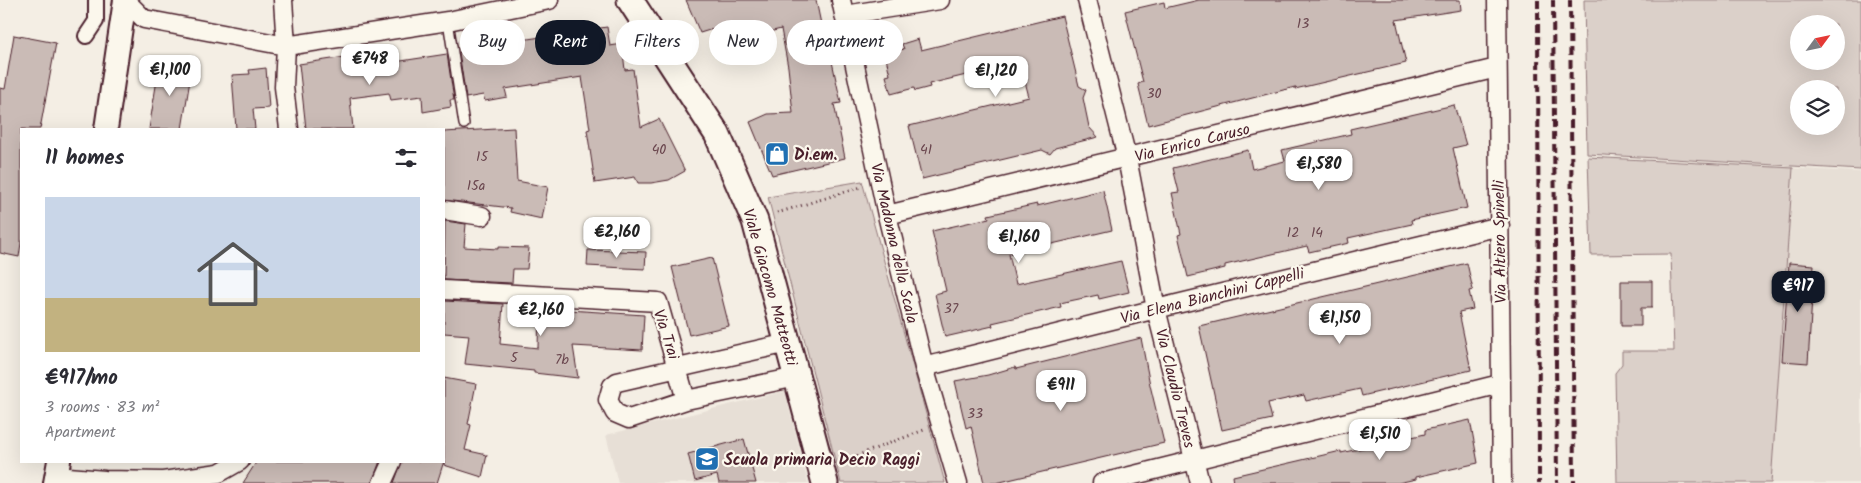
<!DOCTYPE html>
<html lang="en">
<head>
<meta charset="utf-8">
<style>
	:root { --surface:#fff; --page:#f7f7f7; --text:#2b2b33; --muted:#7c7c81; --accent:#111827 }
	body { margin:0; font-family:Kalam,sans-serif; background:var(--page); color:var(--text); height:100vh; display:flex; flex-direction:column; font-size:19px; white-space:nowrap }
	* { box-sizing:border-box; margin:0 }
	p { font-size:16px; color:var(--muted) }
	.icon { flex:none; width:28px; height:28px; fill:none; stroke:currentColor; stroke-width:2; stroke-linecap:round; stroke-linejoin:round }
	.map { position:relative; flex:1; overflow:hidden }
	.drawer { position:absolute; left:20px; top:128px; width:425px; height:335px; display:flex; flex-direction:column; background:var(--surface); border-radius:0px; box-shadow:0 5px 20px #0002 }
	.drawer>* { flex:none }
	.top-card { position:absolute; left:460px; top:20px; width:475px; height:45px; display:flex; gap:10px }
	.needle { width:32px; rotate:57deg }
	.fabs { position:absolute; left:1790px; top:15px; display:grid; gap:10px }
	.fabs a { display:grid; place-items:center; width:55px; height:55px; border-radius:50%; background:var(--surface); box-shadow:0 5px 20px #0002; font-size:25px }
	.price { position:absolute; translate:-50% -42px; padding:0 11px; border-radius:10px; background:#fff; color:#222; font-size:16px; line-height:32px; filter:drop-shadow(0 1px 2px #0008) }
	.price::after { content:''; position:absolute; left:50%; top:30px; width:15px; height:11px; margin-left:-8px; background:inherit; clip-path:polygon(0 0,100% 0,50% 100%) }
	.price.active { background:var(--accent); color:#fff }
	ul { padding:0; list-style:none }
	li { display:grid; align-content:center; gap:10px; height:265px; padding:0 25px }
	li span { display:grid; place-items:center; height:155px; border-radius:0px; color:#555 }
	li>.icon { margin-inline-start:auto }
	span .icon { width:90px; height:90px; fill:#fffc; stroke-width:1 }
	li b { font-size:21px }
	h2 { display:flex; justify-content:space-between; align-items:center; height:60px; padding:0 25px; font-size:21px }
	.tag { padding:0 18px; border-radius:22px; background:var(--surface); box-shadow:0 5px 20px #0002; font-size:18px; line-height:45px }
	.tag.active { background:var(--accent); color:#fff }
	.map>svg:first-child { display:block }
</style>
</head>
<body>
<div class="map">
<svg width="1861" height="483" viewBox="0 0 1861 483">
	<rect width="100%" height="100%" fill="#f4eee4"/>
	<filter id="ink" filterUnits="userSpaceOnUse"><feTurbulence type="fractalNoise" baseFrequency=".02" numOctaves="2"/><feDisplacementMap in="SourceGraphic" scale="10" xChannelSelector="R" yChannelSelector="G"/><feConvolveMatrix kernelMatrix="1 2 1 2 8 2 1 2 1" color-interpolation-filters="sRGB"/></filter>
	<g filter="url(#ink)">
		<path fill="#e7dfd6" d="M 1588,157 L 1861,172 L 1861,483 L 1617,483 L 1615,373 L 1622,364 L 1622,351 L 1674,351 L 1671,254 L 1591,255 Z
			M 785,391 L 808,483 L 618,483 L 606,435 Z"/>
		<path fill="#dbd0c9" stroke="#92787a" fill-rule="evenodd" d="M 1584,0 L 1861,0 L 1861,170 L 1587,154 ZM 1799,24 L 1836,24 L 1836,61 L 1799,61 ZM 1799,89 L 1836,89 L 1836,126 L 1799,126 Z
			M 1588,157 L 1793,168 L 1771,483 L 1617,483 L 1615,373 L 1622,364 L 1622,351 L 1674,351 L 1671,254 L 1591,255 Z
			M 862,181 L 945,483 L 841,483 L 768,197 Z"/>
		<path fill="#cabbb6" stroke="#4a1f2b" d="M 686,0 L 816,0 L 828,58 L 831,57 L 841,103 L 834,104 L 845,158 L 772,175 L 750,122 L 768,114 L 793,113 L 788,67 L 781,29 L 729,42 L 727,33 L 717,36 L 716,28 L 700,33 Z
			M 1199,0 L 1460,0 L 1461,10 L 1396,20 L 1406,63 L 1295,89 L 1295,87 L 1148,125 L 1138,84 L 1143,82 L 1125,11 L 1164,2 L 1165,8 Z
			M 1062,16 L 1079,86 L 1086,90 L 1083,98 L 1089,127 L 1098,137 L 1055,148 L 1050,154 L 1042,150 L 922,179 L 909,126 L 1029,97 L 1020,62 L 929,84 L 930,87 L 915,91 L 914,88 L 891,94 L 886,76 L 890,75 L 885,54 L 904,49 L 902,44 L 918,39 L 921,50 Z
			M 607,27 L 610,46 L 622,44 L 625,70 L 633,69 L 641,127 L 659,119 L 685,171 L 669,180 L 651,183 L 638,183 L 635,177 L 595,183 L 587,130 L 590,129 L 582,77 L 505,89 L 507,97 L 485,101 L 483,95 L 466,98 L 459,52 L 463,51 L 462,46 L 494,42 L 495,44 Z
			M 14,35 L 56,43 L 40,129 L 21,129 L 21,243 L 19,257 L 0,253 L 0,88 L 5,89 Z
			M 365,54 L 368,66 L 447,54 L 454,100 L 450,100 L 451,107 L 423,112 L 422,96 L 391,100 L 389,93 L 350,98 L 353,129 L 306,129 L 299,64 Z
			M 160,61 L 188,65 L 187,73 L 191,74 L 182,129 L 149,129 Z
			M 266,68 L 269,108 L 253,109 L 255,129 L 236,129 L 232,75 L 250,74 L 249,70 Z
			M 1454,105 L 1466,145 L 1453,148 L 1467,208 L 1411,220 L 1412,224 L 1348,238 L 1349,243 L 1309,252 L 1307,246 L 1225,265 L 1225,268 L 1188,277 L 1178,235 L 1181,234 L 1172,193 L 1179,192 L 1173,168 L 1248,150 L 1252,169 L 1285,161 L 1282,150 L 1351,134 L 1350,129 Z
			M 514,128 L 517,181 L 548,187 L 542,219 L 510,212 L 511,208 L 444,200 L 444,132 Z
			M 1103,190 L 1112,230 L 1009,254 L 1016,284 L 1121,261 L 1129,292 L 1099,299 L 1098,295 L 1060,303 L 1061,307 L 992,323 L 993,326 L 945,337 L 935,294 L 946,291 L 932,231 L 989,218 L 988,215 L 1037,204 L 1037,206 Z
			M 445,221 L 466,224 L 464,247 L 498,249 L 498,247 L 529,248 L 527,269 L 513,269 L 512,283 L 444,280 Z
			M 588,250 L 646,252 L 645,269 L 587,266 Z
			M 712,258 L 729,326 L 689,335 L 672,267 Z
			M 1467,263 L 1473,290 L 1469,291 L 1473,309 L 1459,312 L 1471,370 L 1362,396 L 1360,389 L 1306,401 L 1304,395 L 1268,403 L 1272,419 L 1222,430 L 1199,326 Z
			M 1789,263 L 1814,265 L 1808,363 L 1782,361 Z
			M 1621,281 L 1652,281 L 1652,308 L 1641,308 L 1641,326 L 1621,326 Z
			M 444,301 L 503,304 L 500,344 L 538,348 L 539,308 L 644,315 L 642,350 L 573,346 L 578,378 L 534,373 L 534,371 L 465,364 L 469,335 L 444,333 Z
			M 1141,338 L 1150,385 L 1164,443 L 996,483 L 984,483 L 971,426 L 966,428 L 955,381 L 988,375 L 1015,367 L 1016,369 Z
			M 444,378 L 476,384 L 468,424 L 471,425 L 465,450 L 487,455 L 482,477 L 444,465 Z
			M 1470,420 L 1478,463 L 1416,477 L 1416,479 L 1398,483 L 1234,483 L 1233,476 L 1341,451 L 1341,453 L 1425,434 L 1425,430 Z
			M 744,439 L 756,483 L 719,483 L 717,475 L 695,481 L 688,454 Z
			M 257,461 L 380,461 L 372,483 L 243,483 Z
			M 402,461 L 444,461 L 437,483 L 394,483 Z"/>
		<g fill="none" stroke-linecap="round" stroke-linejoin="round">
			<defs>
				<path id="service" d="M 448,21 L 464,124"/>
				<path id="pedestrian" d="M 86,36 L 96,21 L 96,0"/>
				<path id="minor" d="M 125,0 L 144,19 L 286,46 L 448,21 L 549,0
					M 283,0 L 286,46 L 284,87 L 289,129
					M 841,0 L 887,215 L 924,367 L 958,483
					M 1087,0 L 1127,158 L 1156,309 L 1200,483
					M 1497,0 L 1502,483
					M 845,15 L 940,0
					M 444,210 L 482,216
					M 887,215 L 1497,68
					M 444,290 L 658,302 L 686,400
					M 788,343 L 617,382 L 612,386 L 608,400 L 615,413 L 629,419 L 686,400 L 797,377
					M 924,367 L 1156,309 L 1500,226
					M 56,476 L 105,480 L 163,481 L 219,473 L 240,461
					M 382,483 L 392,461
					M 1102,483 L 1500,384"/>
				<path id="tertiary" d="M 106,129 L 125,0
					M 55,483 L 59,461"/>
				<path id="secondary" d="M 630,0 L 717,134 L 755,221 L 825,483"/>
			</defs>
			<use href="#service" stroke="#4a1f2b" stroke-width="12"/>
			<use href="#pedestrian" stroke="#4a1f2b" stroke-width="18"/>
			<use href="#minor" stroke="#4a1f2b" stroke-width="21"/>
			<use href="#tertiary" stroke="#4a1f2b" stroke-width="26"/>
			<use href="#secondary" stroke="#4a1f2b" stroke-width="29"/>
			<path stroke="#4a1f2b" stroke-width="3" stroke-dasharray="1 4" stroke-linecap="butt" d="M 777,213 L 861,187
				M 843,461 L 924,430"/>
			<use href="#service" stroke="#fbf7ec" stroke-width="9"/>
			<use href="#pedestrian" stroke="#fbf7ec" stroke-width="14"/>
			<use href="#minor" stroke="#fbf7ec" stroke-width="18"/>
			<use href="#tertiary" stroke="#fbf7ec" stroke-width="22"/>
			<use href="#secondary" stroke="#fbf7ec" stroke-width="25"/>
			<path stroke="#4a1f2b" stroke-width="4" stroke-dasharray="8 4" stroke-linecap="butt" d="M 1538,0 L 1539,483
				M 1553,0 L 1557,483
				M 1570,0 L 1574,483"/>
		</g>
	</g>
	<defs>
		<symbol id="shop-square" viewBox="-11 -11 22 22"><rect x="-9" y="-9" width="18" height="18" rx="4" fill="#1f6fb2" stroke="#fbf7ec"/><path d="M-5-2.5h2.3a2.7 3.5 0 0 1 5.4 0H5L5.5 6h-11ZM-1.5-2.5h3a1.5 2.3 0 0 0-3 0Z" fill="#fff"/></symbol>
		<symbol id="school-square" viewBox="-11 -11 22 22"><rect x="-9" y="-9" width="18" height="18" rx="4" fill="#1f6fb2" stroke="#fbf7ec"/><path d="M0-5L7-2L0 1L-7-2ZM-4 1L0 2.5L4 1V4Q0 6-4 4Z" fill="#fff"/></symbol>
	</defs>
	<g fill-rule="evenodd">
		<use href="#shop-square" x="763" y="140" width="28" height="28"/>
		<use href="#school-square" x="693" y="445" width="28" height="28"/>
	</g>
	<g text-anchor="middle" stroke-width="4.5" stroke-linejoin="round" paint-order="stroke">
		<g font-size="14" fill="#6a464e">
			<text x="1303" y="28">13</text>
			<text x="1154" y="98">30</text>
			<text x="659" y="154">40</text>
			<text x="926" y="154">41</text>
			<text x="482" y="161">15</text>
			<text x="476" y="190">15a</text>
			<text x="1293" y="237">12</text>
			<text x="1317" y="237">14</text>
			<text x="951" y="313">37</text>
			<text x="514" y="362">5</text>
			<text x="562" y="364">7b</text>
			<text x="975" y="418">33</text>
		</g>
		<g font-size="16" fill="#4a1f2b" stroke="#fbf7ec">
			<text transform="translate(1192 142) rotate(-14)" y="6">Via Enrico Caruso</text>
			<text transform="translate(1499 242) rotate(-91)" y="6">Via Altiero Spinelli</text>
			<text transform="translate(895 243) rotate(77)" y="6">Via Madonna della Scala</text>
			<text transform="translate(771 287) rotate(74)" y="6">Viale Giacomo Matteotti</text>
			<text transform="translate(1212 295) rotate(-14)" y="6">Via Elena Bianchini Cappelli</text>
			<text transform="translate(667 334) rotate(72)" y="6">Via Trai</text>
			<text transform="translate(1176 388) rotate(76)" y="6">Via Claudio Treves</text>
		</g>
		<g font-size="16" font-weight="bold" fill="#4a1f2b" stroke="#fbf7ec" text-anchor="start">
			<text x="794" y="160">Di.em.</text>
			<text x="724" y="465">Scuola primaria Decio Raggi</text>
		</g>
	</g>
</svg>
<div class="fabs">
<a><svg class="needle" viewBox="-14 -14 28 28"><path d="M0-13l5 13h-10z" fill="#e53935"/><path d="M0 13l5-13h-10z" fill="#7c7c81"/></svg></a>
<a><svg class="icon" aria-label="layers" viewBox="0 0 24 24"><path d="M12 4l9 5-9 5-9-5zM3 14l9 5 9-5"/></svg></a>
</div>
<b class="price" style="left:370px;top:86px">€748</b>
<b class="price" style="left:170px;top:97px">€1,100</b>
<b class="price" style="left:996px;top:98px">€1,120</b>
<b class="price" style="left:1319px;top:191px">€1,580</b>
<b class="price" style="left:617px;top:259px">€2,160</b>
<b class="price" style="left:1019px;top:264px">€1,160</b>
<b class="price active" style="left:1798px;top:313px">€917</b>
<b class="price" style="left:541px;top:337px">€2,160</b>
<b class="price" style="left:1340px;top:345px">€1,150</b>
<b class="price" style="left:1061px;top:412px">€911</b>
<b class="price" style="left:1380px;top:461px">€1,510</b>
<div class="top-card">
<a class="tag">Buy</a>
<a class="tag active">Rent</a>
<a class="tag">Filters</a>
<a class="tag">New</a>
<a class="tag">Apartment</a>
</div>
<section class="drawer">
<h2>11 homes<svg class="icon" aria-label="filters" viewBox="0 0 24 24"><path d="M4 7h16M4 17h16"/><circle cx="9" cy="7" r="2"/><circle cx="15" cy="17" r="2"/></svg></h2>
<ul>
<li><span style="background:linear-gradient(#c9d6e8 65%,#c2b280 0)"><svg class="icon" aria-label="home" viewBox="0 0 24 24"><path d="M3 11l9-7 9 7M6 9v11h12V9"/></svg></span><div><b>€917/mo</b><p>3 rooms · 83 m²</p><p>Apartment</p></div></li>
</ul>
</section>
</div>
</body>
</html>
